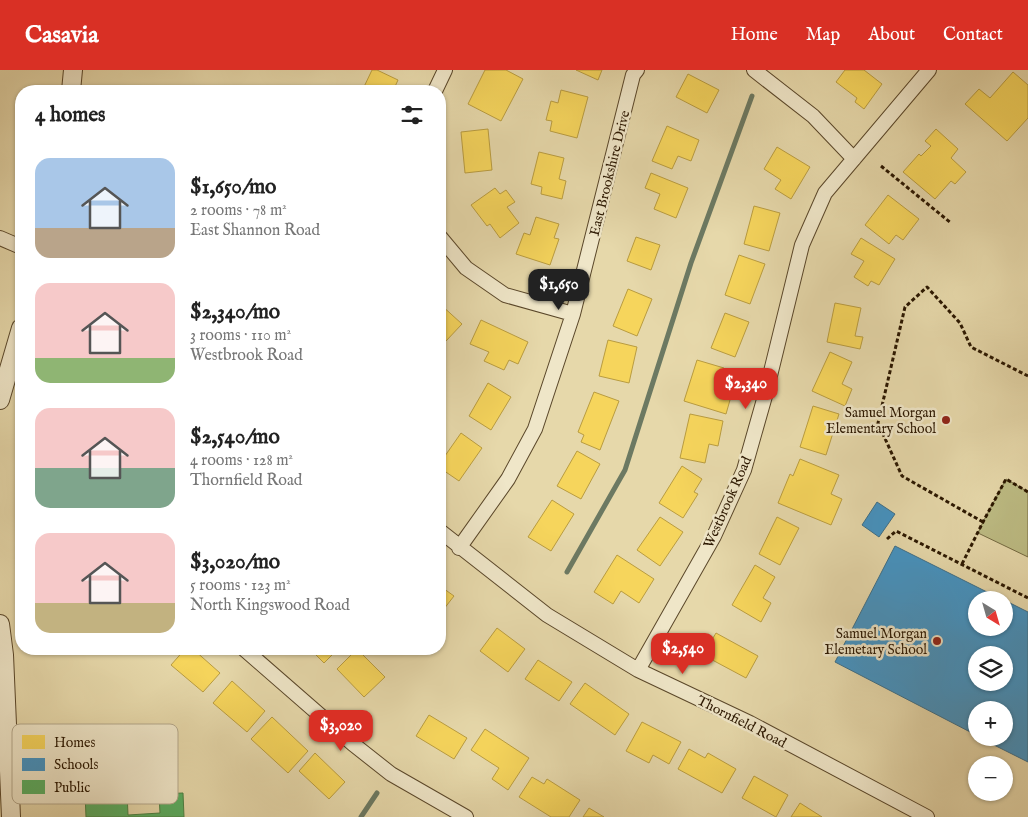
<!DOCTYPE html>
<html lang="en">
<head>
<meta charset="utf-8">
<style>
	:root { --surface:#fff; --page:#f2f2f2; --text:#222; --muted:#767676; --accent:#d93025 }
	body { margin:0; font-family:"IM FELL English",serif; background:var(--page); color:var(--text); height:100vh; display:flex; flex-direction:column; font-size:19px; white-space:nowrap }
	* { box-sizing:border-box; margin:0 }
	p { font-size:16px; color:var(--muted) }
	.icon { flex:none; width:28px; height:28px; fill:none; stroke:currentColor; stroke-width:2; stroke-linecap:round; stroke-linejoin:round }
	.map { position:relative; flex:1; overflow:hidden }
	.panel { position:absolute; left:15px; top:15px; width:431px; height:570px; display:flex; flex-direction:column; background:var(--surface); border-radius:20px; box-shadow:0 1px 4px #0004 }
	.panel>* { flex:none }
	.needle { width:32px; rotate:143deg }
	.fabs { position:absolute; left:968px; top:521px; display:grid; gap:10px }
	.fabs a { display:grid; place-items:center; width:45px; height:45px; border-radius:50%; background:var(--surface); box-shadow:0 1px 4px #0004; font-size:25px }
	.price { position:absolute; translate:-50% -42px; padding:0 11px; border-radius:10px; background:var(--accent); color:#fff; font-size:16px; line-height:32px; filter:drop-shadow(0 1px 2px #0008) }
	.price::after { content:''; position:absolute; left:50%; top:30px; width:15px; height:11px; margin-left:-8px; background:inherit; clip-path:polygon(0 0,100% 0,50% 100%) }
	.price.on { background:#222; color:#fff }
	ul { padding:0; list-style:none }
	li { display:flex; align-items:center; gap:15px; height:125px; padding:0 20px }
	li span { display:grid; place-items:center; flex:none; width:140px; height:100px; border-radius:15px; color:#555 }
	li>.icon { margin-inline-start:auto }
	span .icon { width:60px; height:60px; fill:#fffc; stroke-width:1 }
	li b { font-size:21px }
	h2 { display:flex; justify-content:space-between; align-items:center; height:60px; padding:0 20px; font-size:21px }
	header { display:flex; align-items:center; gap:30px; box-sizing:border-box; height:70px; padding:0 25px; background:var(--accent); color:#fff }
	header strong { font-size:24px }
	nav { display:flex; gap:28px; margin-inline-start:auto; font-size:18px }
	.map>svg:first-child { display:block }
</style>
</head>
<body>
<header>
<strong>Casavia</strong>
<nav><a>Home</a><a>Map</a><a>About</a><a>Contact</a></nav>
</header>
<div class="map">
<svg width="1028" height="747" viewBox="0 0 1028 747">
	<rect width="100%" height="100%" fill="#e6d8aa"/>
	<filter id="stains"><feTurbulence type="fractalNoise" baseFrequency=".004" numOctaves="4"/><feColorMatrix values="0 0 0 0 .2 0 0 0 0 .09 0 0 0 0 .02 0 0 0 .5 -.17"/></filter>
	<radialGradient id="worn" r=".72"><stop offset=".6" stop-color="#630" stop-opacity="0"/><stop offset="1" stop-color="#630" stop-opacity=".3"/></radialGradient>
	<path fill="#bdbc84" stroke="#746a42" d="M 1006,409 L 1028,422 L 1028,487 L 978,463 L 983,452 Z"/>
	<path fill="#f6d55c" stroke="#b99c40" d="M 372,0 L 377,0 L 398,10 L 393,21 L 362,21 Z
		M 485,0 L 506,0 L 523,9 L 501,51 L 468,34 Z
		M 576,0 L 602,0 L 598,10 Z
		M 845,0 L 864,0 L 882,14 L 864,39 L 855,32 L 857,28 L 836,12 Z
		M 1013,2 L 1028,15 L 1028,48 L 1007,71 L 965,34 L 979,19 L 990,28 Z
		M 688,4 L 719,20 L 707,43 L 676,27 Z
		M 561,20 L 588,27 L 577,68 L 550,61 L 552,51 L 546,50 L 551,31 L 558,33 Z
		M 667,56 L 699,70 L 691,91 L 678,86 L 672,99 L 652,91 Z
		M 488,59 L 492,100 L 465,103 L 461,62 Z
		M 936,59 L 958,79 L 951,88 L 966,102 L 955,114 L 951,111 L 935,129 L 903,102 L 919,84 L 921,86 L 931,76 L 925,71 Z
		M 777,77 L 810,97 L 791,129 L 775,119 L 781,110 L 764,99 Z
		M 539,82 L 564,88 L 559,109 L 566,111 L 562,129 L 541,124 L 542,117 L 531,114 Z
		M 651,103 L 688,118 L 676,148 L 654,139 L 660,124 L 645,118 Z
		M 495,118 L 500,124 L 506,120 L 515,132 L 507,137 L 519,153 L 500,168 L 490,154 L 487,156 L 471,135 Z
		M 888,125 L 919,149 L 903,170 L 896,165 L 889,174 L 865,155 Z
		M 754,136 L 780,143 L 769,181 L 744,174 Z
		M 536,147 L 559,154 L 554,168 L 559,169 L 550,195 L 516,184 L 524,163 L 530,165 Z
		M 636,167 L 660,175 L 651,200 L 627,191 Z
		M 861,168 L 895,189 L 879,215 L 871,211 L 868,216 L 854,207 L 864,191 L 851,184 Z
		M 739,185 L 765,194 L 750,234 L 725,225 Z
		M 628,219 L 652,229 L 637,266 L 613,256 Z
		M 835,233 L 861,238 L 855,266 L 863,267 L 860,279 L 827,272 Z
		M 440,234 L 462,254 L 446,271 L 440,265 Z
		M 725,243 L 749,252 L 735,287 L 711,278 Z
		M 481,250 L 528,272 L 518,294 L 509,290 L 504,300 L 484,291 L 489,282 L 470,274 Z
		M 608,270 L 637,277 L 629,313 L 599,306 Z
		M 830,282 L 852,292 L 842,314 L 852,319 L 845,336 L 812,321 Z
		M 697,290 L 724,298 L 718,319 L 732,323 L 726,344 L 684,331 Z
		M 488,313 L 511,327 L 491,360 L 469,346 Z
		M 594,322 L 619,331 L 600,380 L 581,372 L 584,365 L 578,362 Z
		M 813,336 L 839,344 L 826,385 L 800,377 Z
		M 690,344 L 723,351 L 718,376 L 709,374 L 705,393 L 680,388 Z
		M 461,363 L 482,378 L 459,411 L 440,398 L 440,393 Z
		M 577,381 L 600,394 L 581,429 L 557,416 Z
		M 800,389 L 839,405 L 831,424 L 842,429 L 831,455 L 778,433 L 790,404 L 793,406 Z
		M 682,396 L 702,409 L 694,422 L 698,424 L 683,448 L 659,433 Z
		M 552,430 L 574,444 L 551,481 L 528,467 Z
		M 660,447 L 683,462 L 660,496 L 637,480 Z
		M 777,447 L 799,458 L 780,495 L 759,484 Z
		M 617,485 L 654,509 L 639,533 L 621,521 L 613,534 L 594,522 Z
		M 755,495 L 775,507 L 763,528 L 771,533 L 761,552 L 732,535 Z
		M 440,516 L 454,526 L 440,544 Z
		M 497,558 L 525,579 L 508,602 L 480,581 Z
		M 716,563 L 758,586 L 746,608 L 703,585 Z
		M 185,579 L 193,579 L 220,603 L 203,622 L 171,595 Z
		M 310,579 L 338,579 L 324,593 Z
		M 357,579 L 385,607 L 364,627 L 337,599 Z
		M 538,590 L 572,612 L 559,631 L 525,609 Z
		M 232,611 L 265,641 L 247,662 L 213,633 Z
		M 585,613 L 629,644 L 615,665 L 570,634 Z
		M 429,645 L 467,668 L 454,689 L 416,666 Z
		M 272,647 L 308,681 L 288,703 L 251,669 Z
		M 642,652 L 681,672 L 669,694 L 653,685 L 649,693 L 626,681 Z
		M 485,659 L 529,688 L 508,720 L 492,709 L 499,698 L 471,680 Z
		M 689,679 L 705,688 L 708,683 L 736,699 L 722,723 L 678,699 Z
		M 315,683 L 345,712 L 329,729 L 299,701 Z
		M 754,706 L 788,725 L 776,747 L 742,728 Z
		M 532,707 L 544,714 L 547,709 L 580,730 L 569,747 L 551,747 L 519,727 Z
		M 800,733 L 822,747 L 791,747 Z
		M 589,738 L 604,747 L 583,747 Z"/>
	<path fill="#4393c3" stroke="#3c6e88" fill-rule="evenodd" d="M 877,432 L 895,444 L 879,467 L 862,455 Z
		M 895,476 L 1003,530 L 976,530 L 976,558 L 1004,558 L 1004,530 L 1028,542 L 1028,692 L 980,668 L 1004,668 L 1004,640 L 976,640 L 976,665 L 835,592 ZM 976,585 L 1004,585 L 1004,612 L 976,612 Z"/>
	<path fill="#5aae61" stroke="#4c8144" d="M 127,722 L 128,745 L 160,743 L 159,724 L 183,723 L 184,747 L 86,747 L 85,724 Z"/>
	<g fill="none" stroke-linecap="round" stroke-linejoin="round">
		<path stroke="#6c7962" stroke-width="5" d="M 567,502 L 625,400 L 691,193 L 752,26
			M 361,747 L 377,723"/>
		<defs>
			<path id="minor" d="M 754,0 L 813,46 L 854,89
				M 435,21 L 445,0
				M 440,167 L 466,198 L 505,225 L 573,244
				M 0,168 L 21,177
				M 440,461 L 547,545 L 638,600 L 750,653 L 927,747
				M 459,478 L 508,409 L 535,359 L 573,244 L 633,5 L 637,0
				M 244,579 L 353,674 L 391,704 L 466,747
				M 638,600 L 714,466 L 744,400 L 765,326 L 802,175 L 825,123 L 929,0"/>
			<path id="tertiary" d="M 71,21 L 73,0
				M 0,330 L 21,258
				M 0,554 L 4,585 L 11,747"/>
		</defs>
		<use href="#minor" stroke="#5a472a" stroke-width="16"/>
		<use href="#tertiary" stroke="#5a472a" stroke-width="20"/>
		<path stroke="#2b1700" stroke-width="3" stroke-dasharray="4 2.5" stroke-linecap="butt" d="M 881,96 L 951,153
			M 983,452 L 902,406 L 878,353 L 905,237 L 927,217 L 960,253 L 971,277 L 1028,306
			M 887,469 L 896,461 L 1028,528
			M 962,494 L 983,452 L 1006,409 L 1028,422"/>
		<use href="#minor" stroke="#efe6c8" stroke-width="14"/>
		<use href="#tertiary" stroke="#efe6c8" stroke-width="18"/>
	</g>
	<g fill="#8f2418" stroke="#efe6c8" stroke-width="2">
		<circle cx="946" cy="350" r="5"/>
		<circle cx="937" cy="571" r="5"/>
	</g>
	<g text-anchor="middle" stroke-width="5" stroke-linejoin="round" paint-order="stroke">
		<g font-size="14" fill="#2b1700" stroke="#efe6c8">
			<text transform="translate(609 103) rotate(-76)" y="5">East Brookshire Drive</text>
			<text transform="translate(727 432) rotate(-66)" y="5">Westbrook Road</text>
			<text transform="translate(742 651) rotate(27)" y="5">Thornfield Road</text>
		</g>
		<g font-size="14" fill="#2b1700" stroke="#efe6c8" text-anchor="end">
			<text x="936" y="347">Samuel Morgan<tspan x="936" dy="16">Elementary School</tspan></text>
			<text x="927" y="568">Samuel Morgan<tspan x="927" dy="16">Elemetary School</tspan></text>
		</g>
	</g>
	<rect x="12" y="654" width="166" height="80" rx="8" fill="#efe6c8" stroke="#b4a88c" stroke-width="1"/>
	<rect x="22" y="665" width="23" height="14" fill="#f6d55c"/>
	<rect x="22" y="688" width="23" height="13" fill="#4393c3"/>
	<rect x="22" y="710" width="23" height="14" fill="#5aae61"/>
	<g font-size="14" fill="#2b1700">
		<text x="54" y="677">Homes</text>
		<text x="54" y="699">Schools</text>
		<text x="54" y="722">Public</text>
	</g>
	<rect width="100%" height="100%" filter="url(#stains)"/>
	<rect width="100%" height="100%" fill="url(#worn)"/>
</svg>
<div class="fabs">
<a><svg class="needle" viewBox="-14 -14 28 28"><path d="M0-13l5 13h-10z" fill="#e53935"/><path d="M0 13l5-13h-10z" fill="#767676"/></svg></a>
<a><svg class="icon" aria-label="layers" viewBox="0 0 24 24"><path d="M12 4l9 5-9 5-9-5zM3 14l9 5 9-5"/></svg></a>
<a>+</a>
<a>−</a>
</div>
<b class="price on" style="left:559px;top:241px">$1,650</b>
<b class="price" style="left:746px;top:340px">$2,340</b>
<b class="price" style="left:683px;top:605px">$2,540</b>
<b class="price" style="left:341px;top:682px">$3,020</b>
<section class="panel">
<h2>4 homes<svg class="icon" aria-label="filters" viewBox="0 0 24 24"><path d="M4 7h16M4 17h16"/><circle cx="9" cy="7" r="2"/><circle cx="15" cy="17" r="2"/></svg></h2>
<ul>
<li><span style="background:linear-gradient(#a9c7e8 70%,#b9a48a 0)"><svg class="icon" aria-label="home" viewBox="0 0 24 24"><path d="M3 11l9-7 9 7M6 9v11h12V9"/></svg></span><div><b>$1,650/mo</b><p>2 rooms · 78 m²</p><p>East Shannon Road</p></div></li>
<li><span style="background:linear-gradient(#f6c9c9 75%,#8fb573 0)"><svg class="icon" aria-label="home" viewBox="0 0 24 24"><path d="M3 11l9-7 9 7M6 9v11h12V9"/></svg></span><div><b>$2,340/mo</b><p>3 rooms · 110 m²</p><p>Westbrook Road</p></div></li>
<li><span style="background:linear-gradient(#f6c9c9 60%,#7fa58c 0)"><svg class="icon" aria-label="home" viewBox="0 0 24 24"><path d="M3 11l9-7 9 7M6 9v11h12V9"/></svg></span><div><b>$2,540/mo</b><p>4 rooms · 128 m²</p><p>Thornfield Road</p></div></li>
<li><span style="background:linear-gradient(#f6c9c9 70%,#c2b280 0)"><svg class="icon" aria-label="home" viewBox="0 0 24 24"><path d="M3 11l9-7 9 7M6 9v11h12V9"/></svg></span><div><b>$3,020/mo</b><p>5 rooms · 123 m²</p><p>North Kingswood Road</p></div></li>
</ul>
</section>
</div>
</body>
</html>
